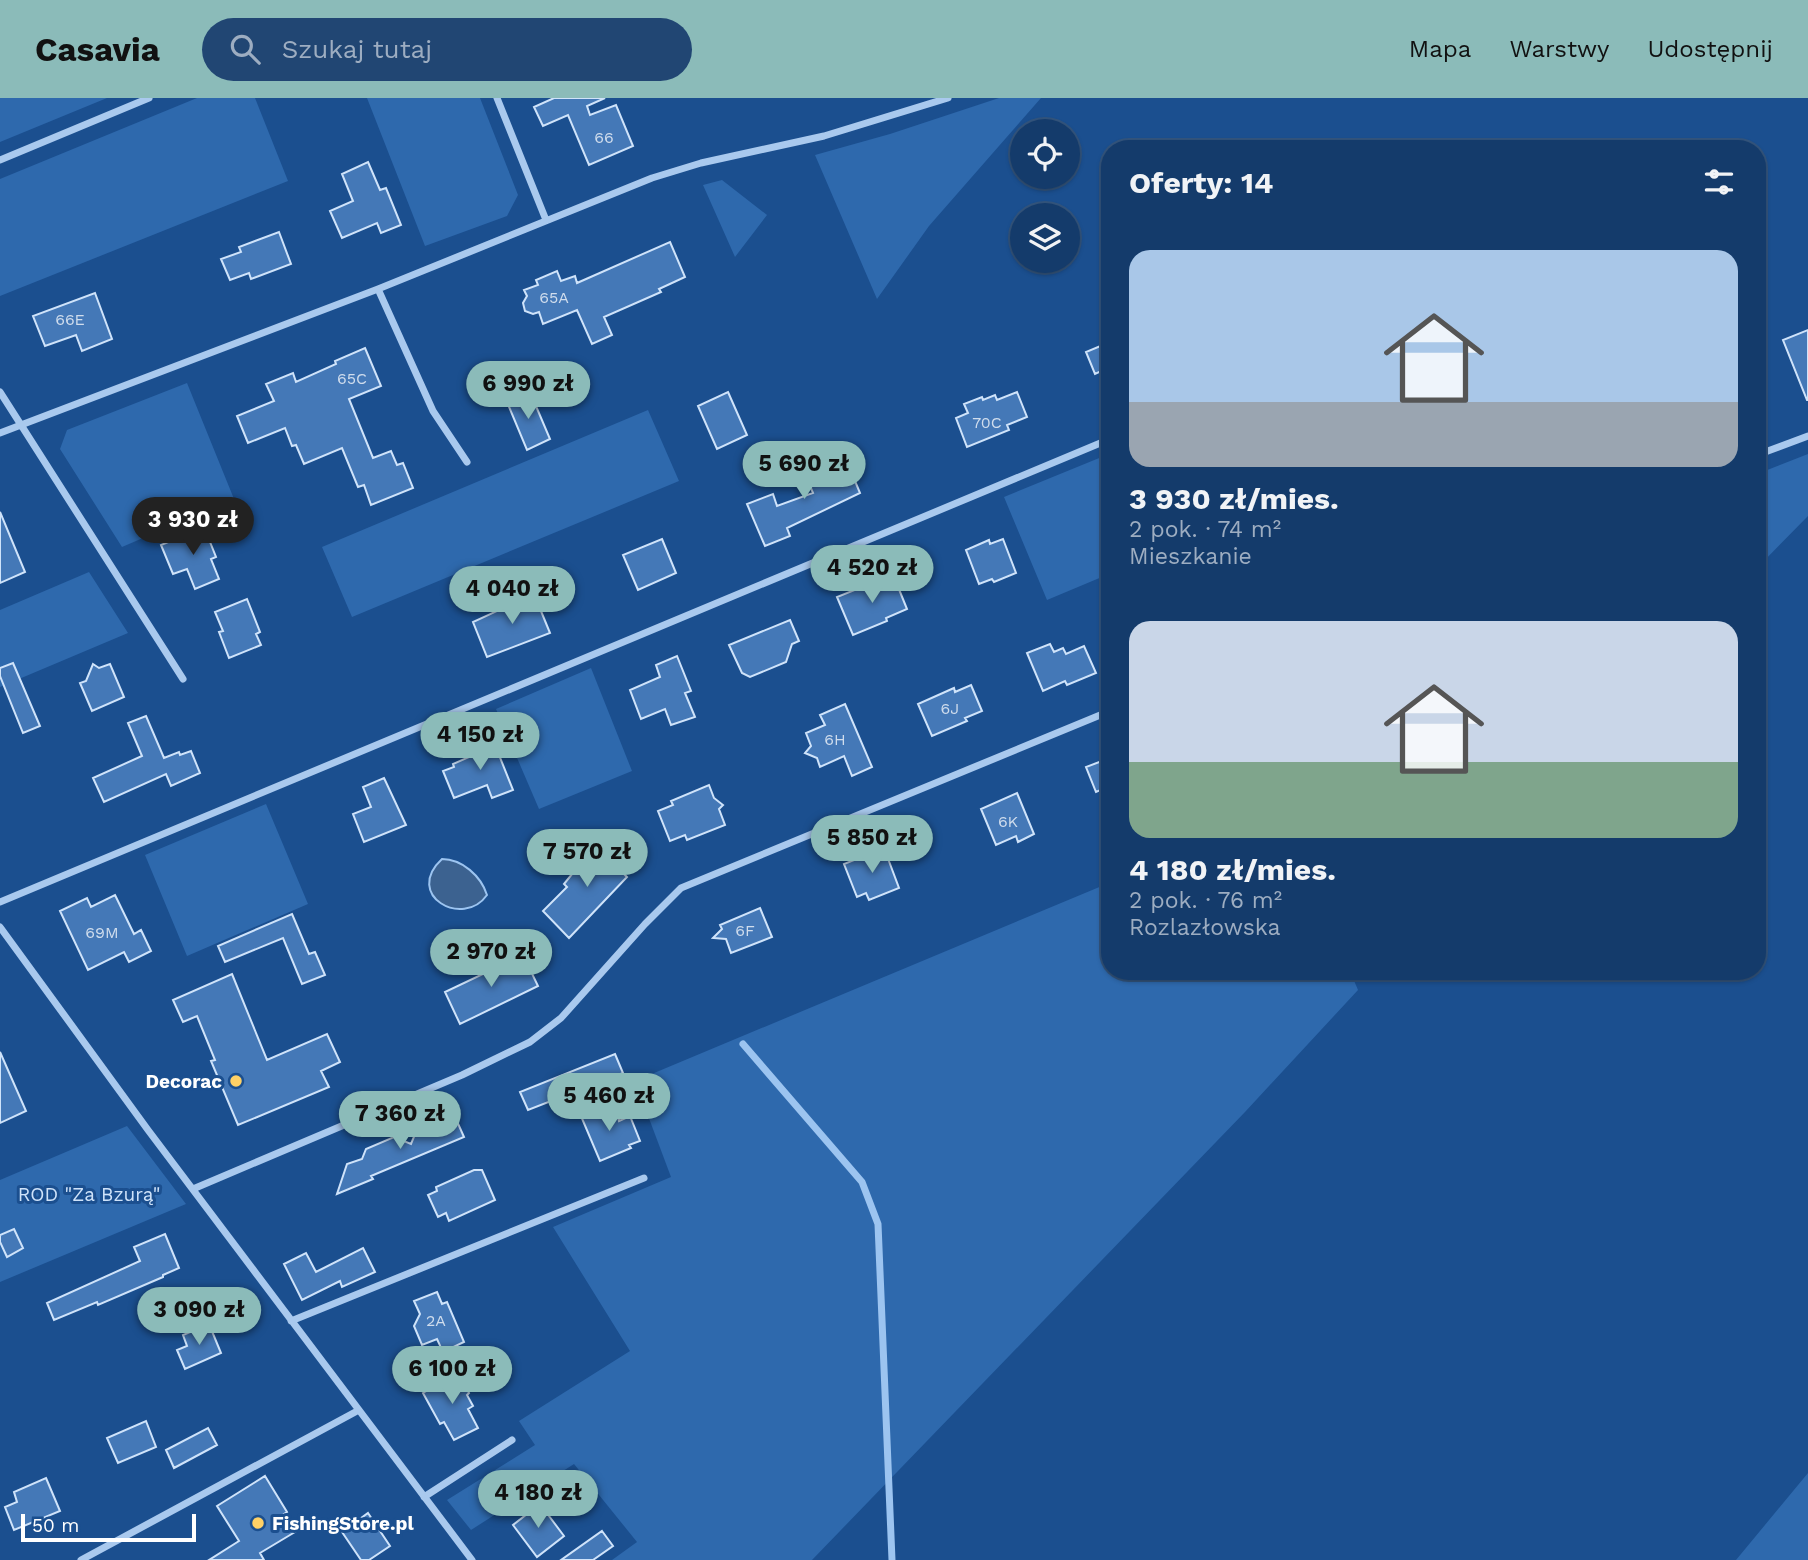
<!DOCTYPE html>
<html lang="pl">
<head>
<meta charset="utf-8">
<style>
	:root { --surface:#143b6b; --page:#214673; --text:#f1f3f6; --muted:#9dadc1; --line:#33557e; --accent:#8bbbb9 }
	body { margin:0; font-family:"Work Sans",sans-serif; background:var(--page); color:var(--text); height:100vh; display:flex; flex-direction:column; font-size:26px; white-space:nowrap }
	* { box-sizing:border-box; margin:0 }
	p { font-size:23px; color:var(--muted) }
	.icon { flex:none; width:38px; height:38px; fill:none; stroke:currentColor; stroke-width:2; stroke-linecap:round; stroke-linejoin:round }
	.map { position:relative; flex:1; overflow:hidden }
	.details { position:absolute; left:1101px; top:42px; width:665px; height:840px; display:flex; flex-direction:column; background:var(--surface); border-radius:28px; box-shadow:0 2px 5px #0004,0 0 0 2px var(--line) }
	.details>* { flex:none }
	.controls { position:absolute; left:1010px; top:21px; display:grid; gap:14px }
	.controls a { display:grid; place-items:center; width:70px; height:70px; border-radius:50%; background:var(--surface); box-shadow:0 2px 5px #0004,0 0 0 2px var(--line); font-size:35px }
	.scale { position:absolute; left:21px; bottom:18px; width:175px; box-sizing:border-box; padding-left:7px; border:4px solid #fff; border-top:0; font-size:19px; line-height:24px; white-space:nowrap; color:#fff; -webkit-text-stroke:5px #1b4f8f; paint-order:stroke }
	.price { position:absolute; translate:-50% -60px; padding:0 16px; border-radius:24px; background:var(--accent); color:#111; font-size:23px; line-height:46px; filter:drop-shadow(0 2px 4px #0008) }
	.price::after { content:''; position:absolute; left:50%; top:42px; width:21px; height:16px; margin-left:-10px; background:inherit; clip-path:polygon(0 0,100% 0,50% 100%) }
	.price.on { background:#222; color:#fff }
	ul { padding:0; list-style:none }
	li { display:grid; align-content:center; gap:14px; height:371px; padding:0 28px }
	li span { display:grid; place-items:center; height:217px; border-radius:21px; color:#555 }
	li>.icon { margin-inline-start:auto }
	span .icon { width:126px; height:126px; fill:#fffc; stroke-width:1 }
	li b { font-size:30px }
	h2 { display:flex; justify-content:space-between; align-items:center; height:84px; padding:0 28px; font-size:30px }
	header { display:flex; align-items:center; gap:42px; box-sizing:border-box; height:98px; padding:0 35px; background:var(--accent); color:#111 }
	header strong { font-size:33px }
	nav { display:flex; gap:38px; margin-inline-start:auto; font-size:24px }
	.search { width:490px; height:63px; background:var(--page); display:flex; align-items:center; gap:18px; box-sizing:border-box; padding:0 24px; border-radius:38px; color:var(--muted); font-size:26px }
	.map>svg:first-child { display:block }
</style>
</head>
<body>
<header>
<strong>Casavia</strong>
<div class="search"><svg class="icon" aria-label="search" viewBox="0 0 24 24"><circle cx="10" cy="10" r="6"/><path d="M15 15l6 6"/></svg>Szukaj tutaj</div>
<nav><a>Mapa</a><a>Warstwy</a><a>Udostępnij</a></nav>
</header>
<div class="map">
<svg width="1808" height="1462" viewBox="0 0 1808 1462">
	<rect width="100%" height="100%" fill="#1b4f8f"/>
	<path fill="#2e69ad" d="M 0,0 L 107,0 L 0,44 Z
		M 197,0 L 255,0 L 288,83 L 0,198 L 0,81 Z
		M 367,0 L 480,0 L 518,97 L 507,118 L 425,148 Z
		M 999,0 L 1041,0 L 929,128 L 877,201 L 815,57 L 890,36 Z
		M 722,82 L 767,117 L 735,159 L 703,87 Z
		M 187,285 L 234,401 L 122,449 L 60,351 L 67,332 Z
		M 648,312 L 679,383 L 352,519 L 322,449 Z
		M 1109,356 L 1109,476 L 1047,502 L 1004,399 Z
		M 1808,356 L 1808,418 L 1757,470 L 1757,376 Z
		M 89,474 L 128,535 L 0,589 L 0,512 Z
		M 591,570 L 632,673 L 539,711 L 496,611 Z
		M 266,706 L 308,806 L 187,858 L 145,757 Z
		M 1109,785 L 1110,873 L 1350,873 L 1358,892 L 1245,1014 L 812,1462 L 612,1462 L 637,1444 L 574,1366 L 471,1432 L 447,1402 L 535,1347 L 519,1323 L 630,1253 L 553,1129 L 671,1079 L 635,983 Z
		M 127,1028 L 186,1106 L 0,1184 L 0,1082 Z
		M 1808,1375 L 1808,1462 L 1736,1462 Z"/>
	<path fill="#3c6290" stroke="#9cc4f0" stroke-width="2" d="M 442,761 C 462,761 481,778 487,797 C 463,831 403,797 442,761 Z"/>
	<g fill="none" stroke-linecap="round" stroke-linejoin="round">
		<path stroke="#9cc4f0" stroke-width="7" d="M 743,946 L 862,1084 L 878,1126 L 892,1462"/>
	</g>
	<path fill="#4478b7" stroke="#cfe3fa" stroke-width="2" d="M 554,0 L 605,0 L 587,8 L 590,17 L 616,7 L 633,48 L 589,67 L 568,17 L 543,28 L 534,9 Z
		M 368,64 L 380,92 L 386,90 L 401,127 L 381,135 L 377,125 L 342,140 L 330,113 L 353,103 L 342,76 Z
		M 279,134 L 291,166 L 251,181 L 249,175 L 230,182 L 221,161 L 241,154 L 239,149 Z
		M 670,144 L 685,179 L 659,191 L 661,194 L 604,219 L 612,237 L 592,246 L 577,212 L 543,226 L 539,214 L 533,216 L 525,213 L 523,205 L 527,198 L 524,192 L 538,187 L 536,182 L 557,173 L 561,183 L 575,178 L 577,185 Z
		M 95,195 L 112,241 L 82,253 L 76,237 L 45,248 L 33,218 Z
		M 1808,232 L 1808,302 L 1807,302 L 1783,242 Z
		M 1110,244 L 1110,269 L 1095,276 L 1086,254 Z
		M 365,250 L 381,288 L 349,301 L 373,360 L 391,353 L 397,367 L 403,365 L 413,390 L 371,407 L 364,387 L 358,389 L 342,350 L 304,366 L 296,347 L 292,348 L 285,330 L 248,345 L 237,318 L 274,303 L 266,286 L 293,275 L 296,284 L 336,266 L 335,263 Z
		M 530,294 L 550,341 L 527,352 L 507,304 Z
		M 728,294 L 747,337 L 717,351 L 698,308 Z
		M 1017,294 L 1027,319 L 1007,327 L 1009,332 L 967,349 L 956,320 L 968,315 L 964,306 L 982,299 L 983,302 L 995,297 L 997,302 Z
		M 845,359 L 860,395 L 787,430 L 790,438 L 765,448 L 747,406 L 773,396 L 777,408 L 813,395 L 805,376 Z
		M 0,414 L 25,474 L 0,485 Z
		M 204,429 L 216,459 L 211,461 L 219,481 L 195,491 L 187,471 L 173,476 L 161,447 Z
		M 662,441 L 676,475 L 638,492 L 623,457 Z
		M 1003,441 L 1016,475 L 994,484 L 992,481 L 979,486 L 966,452 L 989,442 L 990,446 Z
		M 894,479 L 907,511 L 886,520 L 887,523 L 853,537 L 837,499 L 872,485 L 873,487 Z
		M 534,496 L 550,535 L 487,559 L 473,524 Z
		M 247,501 L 260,534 L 256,536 L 261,547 L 229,560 L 219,534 L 223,533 L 215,514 Z
		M 790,522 L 799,543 L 792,546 L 786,564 L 750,579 L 742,575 L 729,547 Z
		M 1050,546 L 1054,554 L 1063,550 L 1066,556 L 1084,548 L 1096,575 L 1067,587 L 1065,583 L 1043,593 L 1027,555 Z
		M 677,558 L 691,593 L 685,595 L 695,619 L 671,627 L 665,611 L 641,621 L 630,592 L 660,579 L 656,567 Z
		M 13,565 L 40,628 L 23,635 L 0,578 L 0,570 Z
		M 93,566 L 99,570 L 110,566 L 124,599 L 92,613 L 80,585 L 86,583 Z
		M 971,587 L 982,613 L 965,620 L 967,623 L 932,638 L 918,606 L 954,590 L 955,594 Z
		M 845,606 L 872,669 L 852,678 L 844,658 L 820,669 L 817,660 L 805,655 L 811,648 L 806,635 L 825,627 L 820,617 Z
		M 146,618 L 164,660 L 179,654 L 180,657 L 191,653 L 200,675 L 171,688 L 166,676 L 104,704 L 93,680 L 142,658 L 128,625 Z
		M 491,637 L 513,692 L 492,700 L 487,687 L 454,700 L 443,673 L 454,669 L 453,666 L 476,656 L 472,646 Z
		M 1110,660 L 1110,688 L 1096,694 L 1086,669 Z
		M 384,680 L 406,727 L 364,744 L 353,716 L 371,709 L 363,689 Z
		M 709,687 L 714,700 L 723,707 L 719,711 L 725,727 L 687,742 L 685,737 L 670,743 L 658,713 L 673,707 L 671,703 Z
		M 1017,695 L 1034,736 L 1018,744 L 1016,738 L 996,747 L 981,711 Z
		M 608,746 L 629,767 L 622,774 L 627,779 L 569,840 L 543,813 L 567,789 L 564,786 L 593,750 L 599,754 Z
		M 884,750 L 899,790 L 869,802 L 866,795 L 857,799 L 844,766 Z
		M 115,797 L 134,836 L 141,832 L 151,853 L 129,864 L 124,854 L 88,872 L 60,813 L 87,800 L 91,809 Z
		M 760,810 L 772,839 L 731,855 L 726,841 L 713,840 L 722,831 L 720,827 Z
		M 292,816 L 309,856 L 315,854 L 325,877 L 302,886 L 283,840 L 225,864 L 218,848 Z
		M 523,857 L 538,888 L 460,926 L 445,894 Z
		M 232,876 L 267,962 L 327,936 L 340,964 L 321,973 L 329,989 L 238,1027 L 211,963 L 215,962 L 197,918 L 183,924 L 173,902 Z
		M 0,954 L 26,1013 L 0,1025 Z
		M 615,956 L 623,975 L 528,1012 L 520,994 Z
		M 575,1004 L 610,1023 L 618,1019 L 619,1023 L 630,1018 L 640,1043 L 629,1047 L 631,1050 L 600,1063 Z
		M 446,1017 L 456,1021 L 464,1039 L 371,1078 L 373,1081 L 337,1096 L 347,1066 L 362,1061 L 366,1051 L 394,1039 L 411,1046 L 418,1029 Z
		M 474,1072 L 482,1072 L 495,1102 L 449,1123 L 446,1115 L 438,1119 L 428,1097 L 437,1093 L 436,1089 Z
		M 14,1131 L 23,1150 L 7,1159 L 0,1144 L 0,1137 Z
		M 165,1136 L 179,1170 L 163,1177 L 163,1179 L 98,1207 L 97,1204 L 54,1222 L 47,1205 L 140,1163 L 134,1149 Z
		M 363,1150 L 375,1174 L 342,1189 L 340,1183 L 302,1202 L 284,1166 L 306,1155 L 316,1174 Z
		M 437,1194 L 442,1206 L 447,1204 L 464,1244 L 443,1254 L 437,1241 L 422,1247 L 414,1228 L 420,1216 L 414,1203 Z
		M 209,1226 L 221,1255 L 185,1271 L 177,1252 L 187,1248 L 183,1237 Z
		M 458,1274 L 469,1295 L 467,1297 L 473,1308 L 468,1311 L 478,1330 L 454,1342 L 444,1324 L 440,1326 L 423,1295 Z
		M 146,1323 L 156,1349 L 118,1365 L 107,1340 Z
		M 208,1330 L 217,1347 L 174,1370 L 166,1352 Z
		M 265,1378 L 287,1414 L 284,1416 L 295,1434 L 260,1455 L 264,1462 L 209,1462 L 239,1443 L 217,1408 Z
		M 46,1380 L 60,1413 L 14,1432 L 5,1409 L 17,1404 L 14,1394 Z
		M 540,1406 L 564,1438 L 537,1459 L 513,1427 Z
		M 368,1415 L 390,1448 L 369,1462 L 361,1462 L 342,1434 Z
		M 602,1433 L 613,1448 L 593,1462 L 561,1462 Z"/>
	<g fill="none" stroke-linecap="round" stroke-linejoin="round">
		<path stroke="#a9c9ee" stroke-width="7" d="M 497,0 L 546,122
			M 0,62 L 149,0
			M 378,191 L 433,313 L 467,364
			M 0,294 L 183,581
			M 0,335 L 378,191 L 652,80 L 701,65 L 824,38 L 948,0
			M 1757,357 L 1808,338
			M 0,804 L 1110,341
			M 0,829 L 148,1032 L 472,1462
			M 193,1091 L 462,977 L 530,944 L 561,920 L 645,826 L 681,790 L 1110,613
			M 291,1223 L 644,1080
			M 424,1399 L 512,1342
			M 81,1462 L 359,1312"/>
	</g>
	<g fill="#ffd166" stroke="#1b4f8f" stroke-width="2.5">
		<circle cx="236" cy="983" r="7"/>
		<circle cx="258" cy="1425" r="7"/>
	</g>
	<g text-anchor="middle" stroke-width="6" stroke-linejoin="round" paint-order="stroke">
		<g font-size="16" fill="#d0dded">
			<text x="604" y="45">66</text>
			<text x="554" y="205">65A</text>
			<text x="70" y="227">66E</text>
			<text x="352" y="286">65C</text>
			<text x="987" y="330">70C</text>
			<text x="950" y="616">6J</text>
			<text x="835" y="647">6H</text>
			<text x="1008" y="729">6K</text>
			<text x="745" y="838">6F</text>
			<text x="102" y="840">69M</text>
			<text x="436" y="1228">2A</text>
		</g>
		<g font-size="19" font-weight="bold" fill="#fff" stroke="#1b4f8f" text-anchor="end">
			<text x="222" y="990">Decorac</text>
			<text x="272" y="1432" text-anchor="start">FishingStore.pl</text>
		</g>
		<g font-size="19" fill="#cfe3fa" stroke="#1b4f8f">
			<text x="89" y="1103">ROD "Za Bzurą"</text>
		</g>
	</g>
</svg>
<div class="controls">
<a><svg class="icon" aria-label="locate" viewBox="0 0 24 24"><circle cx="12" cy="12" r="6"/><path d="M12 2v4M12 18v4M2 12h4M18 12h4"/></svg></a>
<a><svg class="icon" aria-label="layers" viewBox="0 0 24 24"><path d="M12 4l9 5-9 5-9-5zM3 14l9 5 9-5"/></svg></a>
</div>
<div class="scale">50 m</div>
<b class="price" style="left:528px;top:323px">6 990 zł</b>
<b class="price" style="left:804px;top:403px">5 690 zł</b>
<b class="price on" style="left:193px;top:459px">3 930 zł</b>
<b class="price" style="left:872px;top:507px">4 520 zł</b>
<b class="price" style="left:512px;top:528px">4 040 zł</b>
<b class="price" style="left:480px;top:674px">4 150 zł</b>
<b class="price" style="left:872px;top:777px">5 850 zł</b>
<b class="price" style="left:587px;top:791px">7 570 zł</b>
<b class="price" style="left:491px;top:891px">2 970 zł</b>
<b class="price" style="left:609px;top:1035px">5 460 zł</b>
<b class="price" style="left:400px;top:1053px">7 360 zł</b>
<b class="price" style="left:199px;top:1249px">3 090 zł</b>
<b class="price" style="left:452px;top:1308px">6 100 zł</b>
<b class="price" style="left:538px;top:1432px">4 180 zł</b>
<section class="details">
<h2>Oferty: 14<svg class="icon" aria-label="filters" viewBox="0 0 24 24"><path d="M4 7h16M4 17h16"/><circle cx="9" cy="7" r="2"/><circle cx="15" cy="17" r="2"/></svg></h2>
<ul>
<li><span style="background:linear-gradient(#a9c7e8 70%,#9aa5b1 0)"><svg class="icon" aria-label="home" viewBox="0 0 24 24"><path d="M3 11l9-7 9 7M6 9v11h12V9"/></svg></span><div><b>3 930 zł/mies.</b><p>2 pok. · 74 m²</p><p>Mieszkanie</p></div></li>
<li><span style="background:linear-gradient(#c9d6e8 65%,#7fa58c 0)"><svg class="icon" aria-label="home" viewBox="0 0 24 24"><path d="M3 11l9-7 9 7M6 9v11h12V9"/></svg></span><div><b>4 180 zł/mies.</b><p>2 pok. · 76 m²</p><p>Rozlazłowska</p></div></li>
</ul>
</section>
</div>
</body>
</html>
